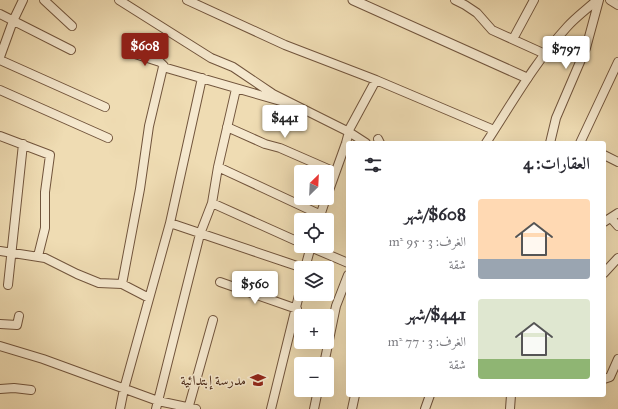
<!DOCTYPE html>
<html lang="ar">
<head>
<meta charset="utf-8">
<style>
	:root { --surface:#fff; --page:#f7f7f7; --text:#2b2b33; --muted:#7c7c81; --accent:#8f2418 }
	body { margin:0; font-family:"IM FELL Great Primer",Amiri,serif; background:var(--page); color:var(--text); direction:rtl; height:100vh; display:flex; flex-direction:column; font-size:15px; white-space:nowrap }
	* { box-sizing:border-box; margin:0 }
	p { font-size:13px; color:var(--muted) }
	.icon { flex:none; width:22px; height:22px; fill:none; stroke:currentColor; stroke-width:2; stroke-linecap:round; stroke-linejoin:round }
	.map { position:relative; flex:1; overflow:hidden; direction:ltr }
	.sheet { position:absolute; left:346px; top:141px; width:260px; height:256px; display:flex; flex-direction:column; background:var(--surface); border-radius:4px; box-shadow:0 4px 16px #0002; direction:rtl }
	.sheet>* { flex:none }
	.needle { width:26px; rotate:24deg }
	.controls { position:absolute; left:294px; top:165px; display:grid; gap:8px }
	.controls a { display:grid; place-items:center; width:40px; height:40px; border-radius:4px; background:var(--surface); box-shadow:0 4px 16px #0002; font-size:20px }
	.price { position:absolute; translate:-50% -34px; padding:0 9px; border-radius:4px; background:#fff; color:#222; font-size:13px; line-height:26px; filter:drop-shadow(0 1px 2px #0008) }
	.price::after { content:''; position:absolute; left:50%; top:24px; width:12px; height:9px; margin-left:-6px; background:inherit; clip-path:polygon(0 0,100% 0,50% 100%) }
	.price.on { background:var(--accent); color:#fff }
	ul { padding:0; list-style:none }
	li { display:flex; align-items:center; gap:12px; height:100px; padding:0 16px }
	li span { display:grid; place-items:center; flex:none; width:112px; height:80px; border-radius:4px; color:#555 }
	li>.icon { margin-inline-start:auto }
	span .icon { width:48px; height:48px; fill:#fffc; stroke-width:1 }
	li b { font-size:17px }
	h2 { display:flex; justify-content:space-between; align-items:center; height:48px; padding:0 16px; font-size:17px }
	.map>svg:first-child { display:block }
</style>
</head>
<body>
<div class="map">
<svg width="618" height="409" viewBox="0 0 618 409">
	<rect width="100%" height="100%" fill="#efdcb3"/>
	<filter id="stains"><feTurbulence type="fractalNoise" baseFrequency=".005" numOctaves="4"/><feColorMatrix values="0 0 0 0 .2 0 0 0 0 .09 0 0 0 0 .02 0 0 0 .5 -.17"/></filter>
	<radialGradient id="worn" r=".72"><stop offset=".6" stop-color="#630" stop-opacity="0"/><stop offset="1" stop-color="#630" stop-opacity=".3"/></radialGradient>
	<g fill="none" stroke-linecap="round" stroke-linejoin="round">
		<defs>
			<path id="minor" d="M 44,0 L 72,26
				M 119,0 L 211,58 L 233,67 L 273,94 L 349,132 L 366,143
				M 187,0 L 285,45 L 376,80 L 494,130
				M 455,0 L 465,5 L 477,13 L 492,30 L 545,54
				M 610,0 L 618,5
				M 0,14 L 71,50
				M 513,39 L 534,0
				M 135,54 L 160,62 L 164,66
				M 0,57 L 13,21 L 23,0
				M 0,60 L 105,107
				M 0,90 L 108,138
				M 227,127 L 265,144 L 280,148 L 335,172
				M 0,136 L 50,155 L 45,192 L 45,228 L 38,256
				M 378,139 L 380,143
				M 486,143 C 512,103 535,62 567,27 C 576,17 587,9 597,0
				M 550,143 L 556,118 L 586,48 L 599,0
				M 580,143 L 618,62
				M 604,155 L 618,162
				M 218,167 L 321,215
				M 327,196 L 346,143 L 350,128 L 376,80
				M 212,203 L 301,243
				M 611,218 L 618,226
				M 319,219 L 326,198
				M 604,222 L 618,213
				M 170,223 L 303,268
				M 308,246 L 348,263
				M 0,251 L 45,258 L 77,274 L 99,283 L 122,284 L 149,298
				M 305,268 L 311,246
				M 604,273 L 618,258
				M 220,282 L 297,309
				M 122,284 L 140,189 L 149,126 L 163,67 L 291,104
				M 8,285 L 23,144
				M 0,324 L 17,325 L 19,316
				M 0,346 L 43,359 L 158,401 L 196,409
				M 324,364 L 336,306 L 348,275
				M 604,379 L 610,377 L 618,359
				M 0,389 L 14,388 L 31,390
				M 120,409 L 124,389 L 170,223 L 202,78
				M 156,409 L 200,234 L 212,203 L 218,167 L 236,89
				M 188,409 L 213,320
				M 271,409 L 301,287
				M 314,409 L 318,390
				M 352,409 L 355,395
				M 425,409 L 430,395
				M 510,409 L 511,395"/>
			<path id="tertiary" d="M 353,0 L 527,78"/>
		</defs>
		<use href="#minor" stroke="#71543c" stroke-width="10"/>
		<use href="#tertiary" stroke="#71543c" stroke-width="11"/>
		<use href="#minor" stroke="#f5e8ce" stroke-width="8"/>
		<use href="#tertiary" stroke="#f5e8ce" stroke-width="9"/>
	</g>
	<defs>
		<symbol id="school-bare" viewBox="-9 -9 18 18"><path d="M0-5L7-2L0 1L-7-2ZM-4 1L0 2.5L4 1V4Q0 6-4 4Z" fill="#8f2418" stroke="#f5e8ce" stroke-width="2.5" paint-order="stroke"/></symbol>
	</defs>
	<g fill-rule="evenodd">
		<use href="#school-bare" x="247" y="369" width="22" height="22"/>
	</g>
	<g text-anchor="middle" stroke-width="3" stroke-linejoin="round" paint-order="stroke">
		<g font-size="14" fill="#472614" stroke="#f5e8ce" text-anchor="end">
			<text x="246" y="385">مدرسة إبتدائية</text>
		</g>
	</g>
	<rect width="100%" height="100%" filter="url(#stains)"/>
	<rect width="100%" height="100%" fill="url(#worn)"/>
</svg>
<div class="controls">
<a><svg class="needle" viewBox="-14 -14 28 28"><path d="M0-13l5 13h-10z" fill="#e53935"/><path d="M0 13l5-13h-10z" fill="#7c7c81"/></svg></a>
<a><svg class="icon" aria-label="locate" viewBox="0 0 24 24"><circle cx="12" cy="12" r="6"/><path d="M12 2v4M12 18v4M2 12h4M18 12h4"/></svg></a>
<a><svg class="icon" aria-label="layers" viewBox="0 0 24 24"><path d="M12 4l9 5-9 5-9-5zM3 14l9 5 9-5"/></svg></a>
<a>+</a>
<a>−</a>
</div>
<b class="price on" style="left:145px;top:67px">$608</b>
<b class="price" style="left:566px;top:70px">$797</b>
<b class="price" style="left:285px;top:139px">$441</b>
<b class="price" style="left:255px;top:305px">$560</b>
<section class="sheet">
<h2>العقارات: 4<svg class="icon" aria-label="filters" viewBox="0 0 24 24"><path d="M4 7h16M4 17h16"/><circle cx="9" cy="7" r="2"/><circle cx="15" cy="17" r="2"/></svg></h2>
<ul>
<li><span style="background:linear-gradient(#ffd9b3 75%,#9aa5b1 0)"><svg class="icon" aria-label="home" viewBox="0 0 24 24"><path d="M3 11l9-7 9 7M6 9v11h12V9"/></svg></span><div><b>$608/شهر</b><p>الغرف: 3 · 95 m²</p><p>شقة</p></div></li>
<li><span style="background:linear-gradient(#dfe7d0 75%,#8fb573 0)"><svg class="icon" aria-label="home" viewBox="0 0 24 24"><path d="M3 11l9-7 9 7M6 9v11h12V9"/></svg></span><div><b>$441/شهر</b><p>الغرف: 3 · 77 m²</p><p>شقة</p></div></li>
</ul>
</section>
</div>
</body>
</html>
